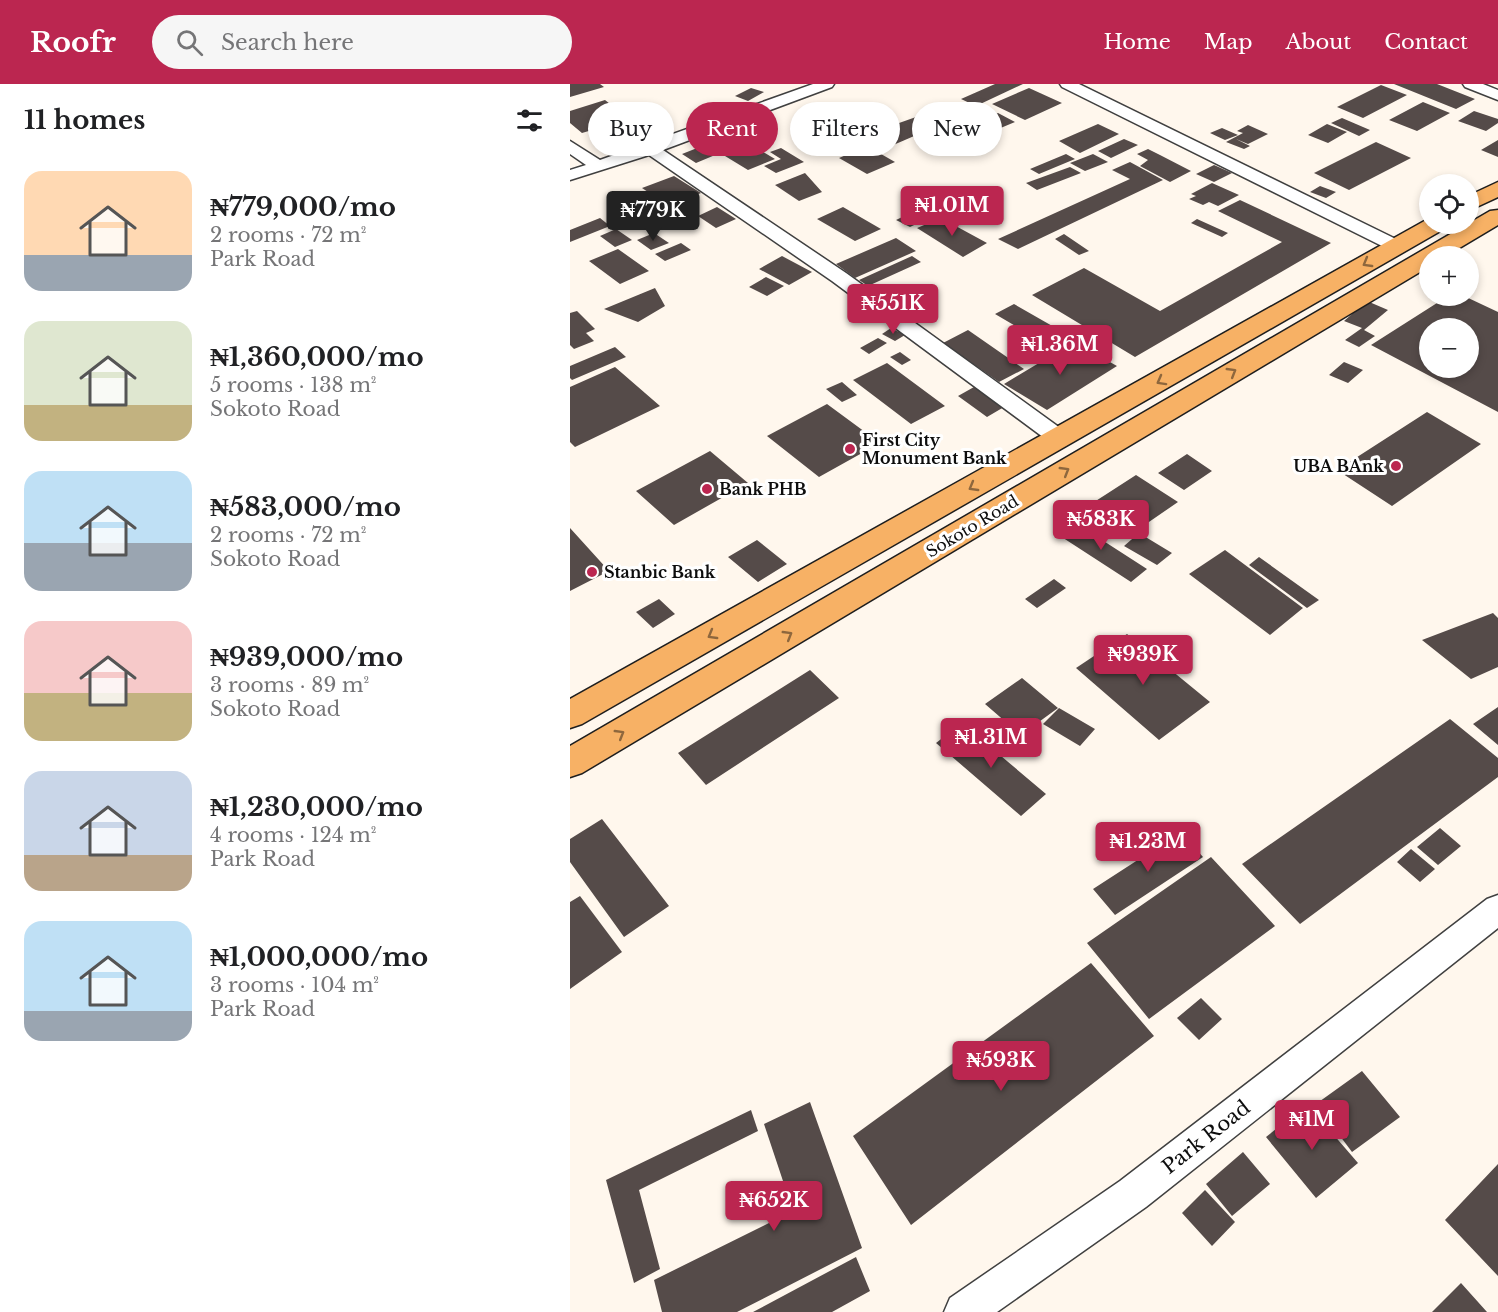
<!DOCTYPE html>
<html lang="en">
<head>
<meta charset="utf-8">
<style>
	:root { --surface:#fff; --page:#f6f6f6; --text:#202124; --muted:#757577; --accent:#bb2650 }
	body { margin:0; font-family:"Libre Baskerville",serif; background:var(--page); color:var(--text); height:100vh; display:flex; flex-direction:column; font-size:22px; white-space:nowrap }
	* { box-sizing:border-box; margin:0 }
	p { font-size:20px; color:var(--muted) }
	.icon { flex:none; width:33px; height:33px; fill:none; stroke:currentColor; stroke-width:2; stroke-linecap:round; stroke-linejoin:round }
	.map { position:relative; flex:1; overflow:hidden }
	.panel { display:flex; flex-direction:column; background:var(--surface); width:570px }
	.panel>* { flex:none }
	.top-card { position:absolute; left:18px; top:18px; width:570px; height:54px; display:flex; gap:12px }
	.controls { position:absolute; left:849px; top:90px; display:grid; gap:12px }
	.controls a { display:grid; place-items:center; width:60px; height:60px; border-radius:50%; background:var(--surface); box-shadow:0 3px 9px #0003; font-size:30px }
	.price { position:absolute; translate:-50% -51px; padding:0 14px; border-radius:6px; background:var(--accent); color:#fff; font-size:20px; line-height:39px; filter:drop-shadow(0 2px 3px #0008) }
	.price::after { content:''; position:absolute; left:50%; top:36px; width:18px; height:14px; margin-left:-9px; background:inherit; clip-path:polygon(0 0,100% 0,50% 100%) }
	.price.on { background:#222; color:#fff }
	ul { padding:0; list-style:none }
	li { display:flex; align-items:center; gap:18px; height:150px; padding:0 24px }
	li span { display:grid; place-items:center; flex:none; width:168px; height:120px; border-radius:18px; color:#555 }
	li>.icon { margin-inline-start:auto }
	span .icon { width:72px; height:72px; fill:#fffc; stroke-width:1 }
	li b { font-size:26px }
	h2 { display:flex; justify-content:space-between; align-items:center; height:72px; padding:0 24px; font-size:26px }
	.pill { padding:0 21px; border-radius:27px; background:var(--surface); box-shadow:0 3px 9px #0003; font-size:21px; line-height:54px }
	.pill.on { background:var(--accent); color:#fff }
	header { display:flex; align-items:center; gap:36px; box-sizing:border-box; height:84px; padding:0 30px; background:var(--accent); color:#fff }
	header strong { font-size:28px }
	nav { display:flex; gap:33px; margin-inline-start:auto; font-size:21px }
	.search { width:420px; height:54px; background:var(--page); display:flex; align-items:center; gap:15px; box-sizing:border-box; padding:0 21px; border-radius:33px; color:var(--muted); font-size:22px }
	main { display:flex; flex:1; min-height:0 }
	.map>svg:first-child { display:block }
</style>
</head>
<body>
<header>
<strong>Roofr</strong>
<div class="search"><svg class="icon" aria-label="search" viewBox="0 0 24 24"><circle cx="10" cy="10" r="6"/><path d="M15 15l6 6"/></svg>Search here</div>
<nav><a>Home</a><a>Map</a><a>About</a><a>Contact</a></nav>
</header>
<main>
<section class="panel">
<h2>11 homes<svg class="icon" aria-label="filters" viewBox="0 0 24 24"><path d="M4 7h16M4 17h16"/><circle cx="9" cy="7" r="2"/><circle cx="15" cy="17" r="2"/></svg></h2>
<ul>
<li><span style="background:linear-gradient(#ffd9b3 70%,#9aa5b1 0)"><svg class="icon" aria-label="home" viewBox="0 0 24 24"><path d="M3 11l9-7 9 7M6 9v11h12V9"/></svg></span><div><b>₦779,000/mo</b><p>2 rooms · 72 m²</p><p>Park Road</p></div></li>
<li><span style="background:linear-gradient(#dfe7d0 70%,#c2b280 0)"><svg class="icon" aria-label="home" viewBox="0 0 24 24"><path d="M3 11l9-7 9 7M6 9v11h12V9"/></svg></span><div><b>₦1,360,000/mo</b><p>5 rooms · 138 m²</p><p>Sokoto Road</p></div></li>
<li><span style="background:linear-gradient(#bfe0f5 60%,#9aa5b1 0)"><svg class="icon" aria-label="home" viewBox="0 0 24 24"><path d="M3 11l9-7 9 7M6 9v11h12V9"/></svg></span><div><b>₦583,000/mo</b><p>2 rooms · 72 m²</p><p>Sokoto Road</p></div></li>
<li><span style="background:linear-gradient(#f6c9c9 60%,#c2b280 0)"><svg class="icon" aria-label="home" viewBox="0 0 24 24"><path d="M3 11l9-7 9 7M6 9v11h12V9"/></svg></span><div><b>₦939,000/mo</b><p>3 rooms · 89 m²</p><p>Sokoto Road</p></div></li>
<li><span style="background:linear-gradient(#c9d6e8 70%,#b9a48a 0)"><svg class="icon" aria-label="home" viewBox="0 0 24 24"><path d="M3 11l9-7 9 7M6 9v11h12V9"/></svg></span><div><b>₦1,230,000/mo</b><p>4 rooms · 124 m²</p><p>Park Road</p></div></li>
<li><span style="background:linear-gradient(#bfe0f5 75%,#9aa5b1 0)"><svg class="icon" aria-label="home" viewBox="0 0 24 24"><path d="M3 11l9-7 9 7M6 9v11h12V9"/></svg></span><div><b>₦1,000,000/mo</b><p>3 rooms · 104 m²</p><p>Park Road</p></div></li>
</ul>
</section>
<div class="map">
<svg width="928" height="1228" viewBox="0 0 928 1228">
	<rect width="100%" height="100%" fill="#fff7ed"/>
	<path fill="#554b49" fill-rule="evenodd" d="M 0,0 L 30,0 L 34,3 L 0,13 Z
		M 425,0 L 453,0 L 406,22 L 391,15 Z
		M 824,0 L 867,0 L 905,15 L 886,25 Z
		M 811,1 L 837,11 L 793,34 L 767,23 Z
		M 181,4 L 194,8 L 178,17 L 165,12 Z
		M 459,4 L 492,19 L 455,36 L 422,20 Z
		M 35,16 L 59,35 L 12,49 L 0,39 L 0,27 Z
		M 853,18 L 880,29 L 847,47 L 819,36 Z
		M 377,23 L 405,38 L 428,29 L 445,38 L 397,58 L 352,33 Z
		M 904,27 L 928,35 L 928,39 L 916,47 L 888,37 Z
		M 346,33 L 365,43 L 321,62 L 298,50 Z
		M 772,34 L 800,46 L 789,52 L 761,39 Z
		M 528,40 L 549,50 L 510,69 L 489,57 Z
		M 757,40 L 777,48 L 758,59 L 738,51 Z
		M 678,41 L 698,50 L 678,60 L 666,55 L 680,62 L 674,65 L 656,58 L 673,49 L 667,47 Z
		M 652,44 L 668,51 L 655,56 L 640,49 Z
		M 181,47 L 194,56 L 183,60 L 170,51 Z
		M 155,53 L 169,61 L 126,79 L 112,70 Z
		M 554,55 L 568,61 L 541,74 L 528,67 Z
		M 928,56 L 928,73 L 911,66 Z
		M 806,58 L 841,74 L 779,106 L 744,89 Z
		M 187,60 L 195,64 L 190,66 L 205,75 L 178,86 L 155,72 Z
		M 297,62 L 325,78 L 297,90 L 269,74 Z
		M 211,64 L 234,78 L 206,89 L 194,82 L 211,75 L 200,68 Z
		M 578,65 L 590,71 L 621,87 L 600,98 L 570,82 L 578,76 L 567,70 Z
		M 496,70 L 505,75 L 469,90 L 460,85 Z
		M 523,70 L 538,78 L 515,87 L 500,79 Z
		M 560,78 L 593,96 L 448,165 L 428,155 L 560,95 L 542,86 Z
		M 644,81 L 662,89 L 644,98 L 626,90 Z
		M 500,83 L 511,89 L 467,106 L 456,99 Z
		M 235,89 L 252,108 L 229,117 L 205,101 Z
		M 104,92 L 131,109 L 99,122 L 72,104 Z
		M 642,99 L 669,111 L 648,122 L 639,118 L 633,121 L 619,115 L 626,112 L 621,110 Z
		M 750,102 L 766,108 L 756,114 L 740,108 Z
		M 409,116 L 424,125 L 397,137 L 382,127 Z
		M 670,116 L 761,159 L 565,273 L 462,211 L 514,184 L 590,227 L 712,158 L 648,127 Z
		M 147,123 L 166,135 L 146,144 L 128,132 Z
		M 273,123 L 311,145 L 285,157 L 247,135 Z
		M 353,123 L 367,130 L 340,143 L 326,136 Z
		M 58,124 L 79,139 L 62,146 L 40,131 Z
		M 30,134 L 40,142 L 0,158 L 0,146 Z
		M 371,134 L 417,159 L 393,173 L 347,144 Z
		M 627,135 L 658,149 L 652,153 L 621,139 Z
		M 46,145 L 62,156 L 45,163 L 30,152 Z
		M 84,149 L 99,159 L 81,166 L 67,156 Z
		M 494,150 L 519,167 L 509,171 L 485,155 Z
		M 326,154 L 346,167 L 285,194 L 266,180 Z
		M 111,159 L 121,166 L 95,177 L 85,170 Z
		M 48,165 L 79,187 L 50,200 L 19,177 Z
		M 212,172 L 242,188 L 219,201 L 189,185 Z
		M 342,172 L 351,178 L 298,202 L 289,196 Z
		M 196,193 L 214,202 L 197,212 L 179,203 Z
		M 85,204 L 95,222 L 68,238 L 34,225 Z
		M 878,212 L 894,212 L 928,228 L 928,328 L 801,261 ZM 860,244 L 898,244 L 898,284 L 860,284 Z
		M 797,217 L 818,226 L 794,246 L 805,252 L 789,263 L 775,256 L 792,244 L 774,237 Z
		M 444,220 L 505,255 L 486,266 L 425,230 Z
		M 7,227 L 25,245 L 16,249 L 24,257 L 4,265 L 0,261 L 0,229 Z
		M 321,244 L 335,251 L 325,257 L 312,250 Z
		M 398,246 L 454,285 L 429,298 L 373,259 Z
		M 308,254 L 317,259 L 299,270 L 290,264 Z
		M 504,258 L 547,282 L 477,326 L 434,300 Z
		M 45,263 L 56,273 L 2,296 L 0,294 L 0,282 Z
		M 330,268 L 341,276 L 332,281 L 320,273 Z
		M 774,278 L 793,286 L 778,299 L 759,291 Z
		M 317,279 L 375,322 L 341,340 L 283,296 Z
		M 45,283 L 90,322 L 5,363 L 0,358 L 0,303 Z
		M 272,298 L 287,311 L 272,318 L 256,305 Z
		M 404,303 L 434,323 L 417,333 L 388,312 Z
		M 257,320 L 310,359 L 249,393 L 197,352 Z
		M 857,328 L 911,360 L 822,422 L 767,386 Z
		M 140,367 L 178,399 L 104,441 L 66,407 Z
		M 617,370 L 642,387 L 614,406 L 588,389 Z
		M 566,391 L 608,418 L 560,451 L 518,422 Z
		M 501,436 L 577,485 L 561,498 L 484,448 Z
		M 0,444 L 39,487 L 0,507 Z
		M 569,449 L 602,469 L 587,481 L 554,462 Z
		M 187,456 L 217,480 L 188,498 L 158,473 Z
		M 655,466 L 733,524 L 700,551 L 619,490 Z
		M 689,473 L 749,516 L 737,524 L 679,481 Z
		M 484,495 L 496,504 L 467,524 L 455,515 Z
		M 89,515 L 105,530 L 83,544 L 66,528 Z
		M 923,529 L 928,534 L 928,583 L 901,595 L 852,556 Z
		M 557,550 L 640,618 L 589,656 L 506,584 Z
		M 240,586 L 269,614 L 136,701 L 108,669 Z
		M 452,594 L 488,624 L 451,651 L 415,620 Z
		M 928,623 L 928,661 L 903,640 Z
		M 489,624 L 525,645 L 510,662 L 473,640 Z
		M 880,635 L 928,674 L 928,693 L 730,840 L 672,780 Z
		M 392,639 L 476,710 L 451,732 L 366,659 Z
		M 32,735 L 99,822 L 54,853 L 0,778 L 0,755 Z
		M 870,744 L 891,762 L 868,781 L 847,763 Z
		M 611,748 L 633,773 L 545,831 L 523,805 Z
		M 841,765 L 865,785 L 850,798 L 827,778 Z
		M 641,773 L 705,842 L 579,935 L 517,859 Z
		M 10,812 L 52,868 L 0,905 L 0,818 Z
		M 521,879 L 584,952 L 341,1141 L 283,1052 Z
		M 631,914 L 652,935 L 629,956 L 607,934 Z
		M 792,987 L 830,1033 L 782,1068 L 746,1020 Z
		M 240,1018 L 292,1164 L 167,1228 L 92,1228 L 84,1196 L 223,1127 L 194,1040 Z
		M 737,1020 L 788,1079 L 746,1114 L 696,1053 Z
		M 181,1026 L 188,1047 L 69,1106 L 90,1185 L 64,1199 L 36,1096 Z
		M 673,1068 L 700,1100 L 662,1132 L 636,1100 Z
		M 928,1080 L 928,1192 L 875,1136 Z
		M 635,1106 L 665,1138 L 642,1162 L 612,1129 Z
		M 286,1173 L 300,1207 L 262,1228 L 183,1228 Z
		M 891,1199 L 917,1228 L 862,1228 Z"/>
	<g fill="none" stroke-linecap="round" stroke-linejoin="round">
		<defs>
			<path id="street" d="M 243,0 L 264,0 L 262,3 L 93,66 L 276,189 L 497,349 L 500,354 L 497,359 L 489,361 L 481,359 L 262,197 L 79,71 L 0,96 L 0,86 L 16,81 L 0,70 L 0,57 L 30,76 Z
				M 490,0 L 509,0 L 832,158 L 835,162 L 832,166 L 820,166 L 492,3 Z
				M 893,0 L 913,0 L 928,6 L 928,16 L 895,3 Z
				M 928,811 L 928,844 L 576,1123 L 427,1228 L 374,1228 L 380,1214 L 550,1097 L 917,815 Z"/>
			<path id="primary" d="M 928,98 L 928,113 L 898,127 L 898,112 Z
				M 928,126 L 928,141 L 876,172 L 860,172 L 860,182 L 12,689 L 0,693 L 0,662 L 920,127 Z
				M 858,135 L 860,140 L 877,140 L 874,145 L 12,640 L 0,644 L 0,615 Z"/>
		</defs>
		<use href="#street" stroke="#404040" stroke-width="3"/>
		<use href="#primary" stroke="#1e1e1e" stroke-width="3"/>
		<use href="#street" fill="#fff" fill-rule="evenodd"/>
		<use href="#primary" fill="#f7b165" fill-rule="evenodd"/>
	</g>
	<defs><path id="oneway-chevron" d="M-2-3.5L2.5 0L-2 3.5" fill="none" stroke-width="1.6" stroke-linecap="round" stroke-linejoin="round" transform="scale(1.5)"/></defs>
	<g stroke="#8e673d">
		<use href="#oneway-chevron" transform="translate(797 179) rotate(150)"/>
		<use href="#oneway-chevron" transform="translate(662 288) rotate(-31)"/>
		<use href="#oneway-chevron" transform="translate(591 297) rotate(151)"/>
		<use href="#oneway-chevron" transform="translate(495 387) rotate(-31)"/>
		<use href="#oneway-chevron" transform="translate(403 403) rotate(150)"/>
		<use href="#oneway-chevron" transform="translate(142 551) rotate(150)"/>
		<use href="#oneway-chevron" transform="translate(218 551) rotate(-31)"/>
		<use href="#oneway-chevron" transform="translate(50 650) rotate(-31)"/>
	</g>
	<g fill="#bb2650" stroke="#fff" stroke-width="2">
		<circle cx="280" cy="365" r="6"/>
		<circle cx="826" cy="382" r="6"/>
		<circle cx="137" cy="405" r="6"/>
		<circle cx="22" cy="488" r="6"/>
	</g>
	<g text-anchor="middle" stroke-width="6" stroke-linejoin="round" paint-order="stroke">
		<g font-size="16" font-weight="bold" fill="#0d0d0d" stroke="#fff" text-anchor="start">
			<text x="292" y="362">First City<tspan x="292" dy="18">Monument Bank</tspan></text>
			<text x="814" y="388" text-anchor="end">UBA BAnk</text>
			<text x="149" y="411">Bank PHB</text>
			<text x="34" y="494">Stanbic Bank</text>
		</g>
		<g font-size="16" fill="#0d0d0d" stroke="#fff">
			<text transform="translate(402 442) rotate(-31)" y="6">Sokoto Road</text>
		</g>
		<g font-size="20" fill="#0d0d0d" stroke="#fff">
			<text transform="translate(636 1053) rotate(-38)" y="7">Park Road</text>
		</g>
	</g>
</svg>
<div class="controls">
<a><svg class="icon" aria-label="locate" viewBox="0 0 24 24"><circle cx="12" cy="12" r="6"/><path d="M12 2v4M12 18v4M2 12h4M18 12h4"/></svg></a>
<a>+</a>
<a>−</a>
</div>
<b class="price" style="left:382px;top:153px">₦1.01M</b>
<b class="price on" style="left:83px;top:158px">₦779K</b>
<b class="price" style="left:323px;top:251px">₦551K</b>
<b class="price" style="left:490px;top:292px">₦1.36M</b>
<b class="price" style="left:531px;top:467px">₦583K</b>
<b class="price" style="left:573px;top:602px">₦939K</b>
<b class="price" style="left:421px;top:685px">₦1.31M</b>
<b class="price" style="left:578px;top:789px">₦1.23M</b>
<b class="price" style="left:431px;top:1008px">₦593K</b>
<b class="price" style="left:742px;top:1067px">₦1M</b>
<b class="price" style="left:204px;top:1148px">₦652K</b>
<div class="top-card">
<a class="pill">Buy</a>
<a class="pill on">Rent</a>
<a class="pill">Filters</a>
<a class="pill">New</a>
</div>
</div>
</main>
</body>
</html>
